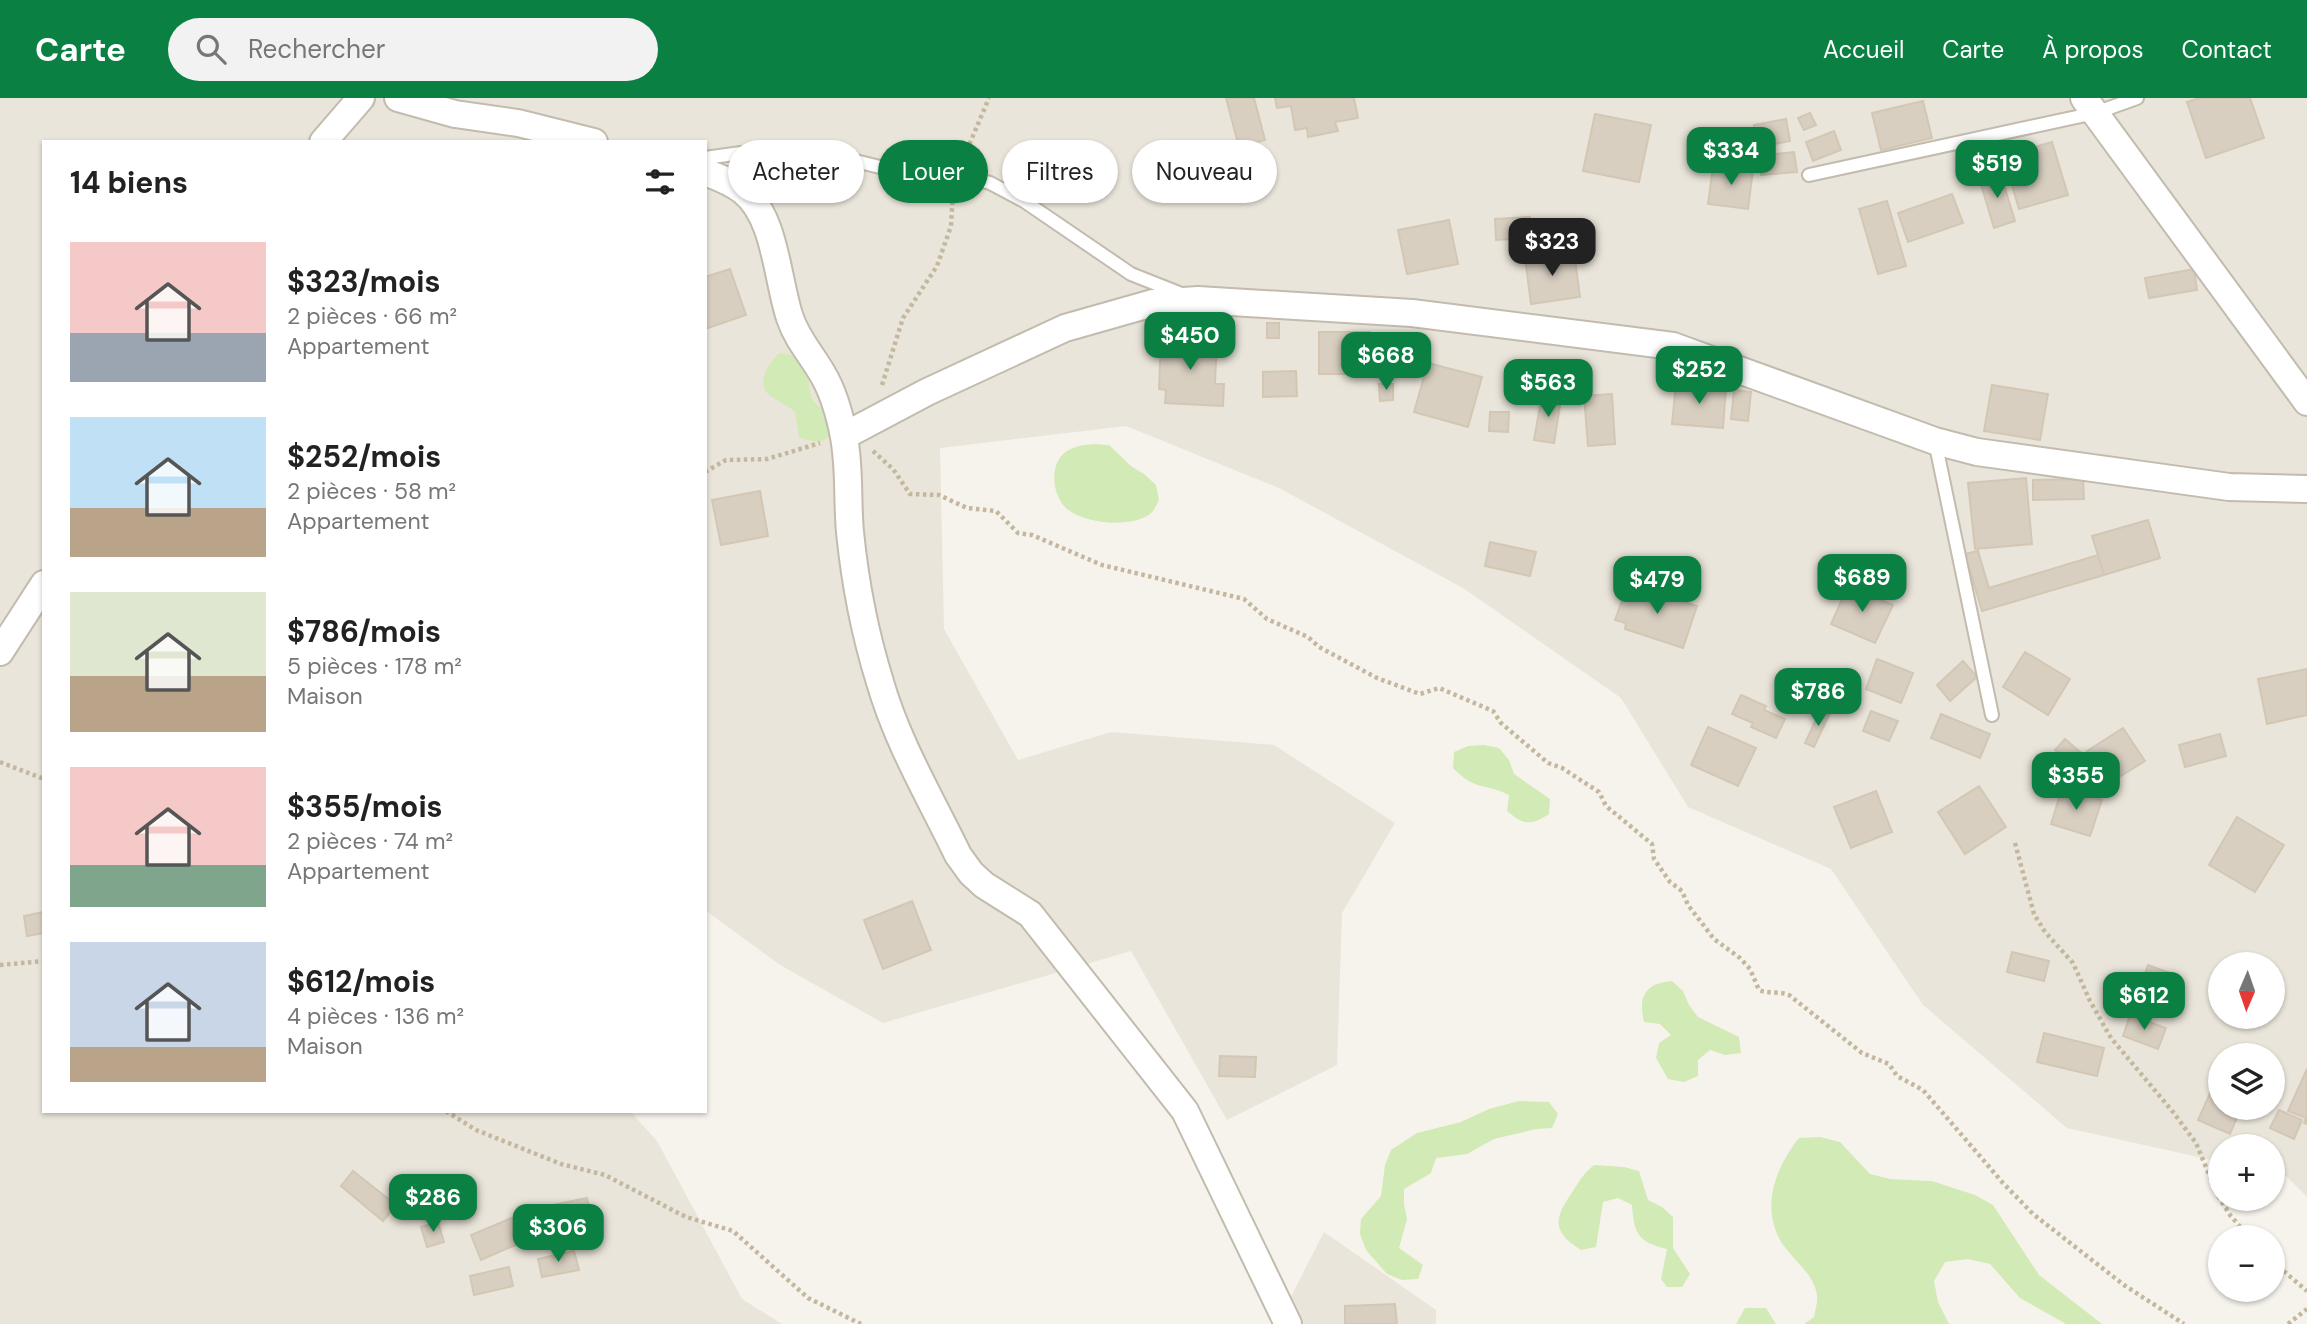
<!DOCTYPE html>
<html lang="fr">
<head>
<meta charset="utf-8">
<style>
	:root { --surface:#fff; --page:#f2f2f2; --text:#222; --muted:#767676; --accent:#0b8043 }
	body { margin:0; font-family:"DM Sans",sans-serif; background:var(--page); color:var(--text); height:100vh; display:flex; flex-direction:column; font-size:26px; white-space:nowrap }
	* { box-sizing:border-box; margin:0 }
	p { font-size:23px; color:var(--muted) }
	.icon { flex:none; width:38px; height:38px; fill:none; stroke:currentColor; stroke-width:2; stroke-linecap:round; stroke-linejoin:round }
	.map { position:relative; flex:1; overflow:hidden }
	.sheet { position:absolute; left:42px; top:42px; width:665px; height:973px; display:flex; flex-direction:column; background:var(--surface); border-radius:0px; box-shadow:0 2px 5px #0004 }
	.sheet>* { flex:none }
	.hud { position:absolute; left:728px; top:42px; width:665px; height:63px; display:flex; gap:14px }
	.needle { width:46px; rotate:182deg }
	.buttons { position:absolute; left:2208px; top:854px; display:grid; gap:14px }
	.buttons a { display:grid; place-items:center; width:77px; height:77px; border-radius:50%; background:var(--surface); box-shadow:0 2px 5px #0004; font-size:35px }
	.price { position:absolute; translate:-50% -60px; padding:0 16px; border-radius:14px; background:var(--accent); color:#fff; font-size:23px; line-height:46px; filter:drop-shadow(0 2px 4px #0008) }
	.price::after { content:''; position:absolute; left:50%; top:42px; width:21px; height:16px; margin-left:-10px; background:inherit; clip-path:polygon(0 0,100% 0,50% 100%) }
	.price.on { background:#222; color:#fff }
	ul { padding:0; list-style:none }
	li { display:flex; align-items:center; gap:21px; height:175px; padding:0 28px }
	li span { display:grid; place-items:center; flex:none; width:196px; height:140px; border-radius:0px; color:#555 }
	li>.icon { margin-inline-start:auto }
	span .icon { width:84px; height:84px; fill:#fffc; stroke-width:1 }
	li b { font-size:30px }
	h2 { display:flex; justify-content:space-between; align-items:center; height:84px; padding:0 28px; font-size:30px }
	.pill { padding:0 24px; border-radius:32px; background:var(--surface); box-shadow:0 2px 5px #0004; font-size:24px; line-height:63px }
	.pill.on { background:var(--accent); color:#fff }
	header { display:flex; align-items:center; gap:42px; box-sizing:border-box; height:98px; padding:0 35px; background:var(--accent); color:#fff }
	header strong { font-size:33px }
	nav { display:flex; gap:38px; margin-inline-start:auto; font-size:24px }
	.search { width:490px; height:63px; background:var(--page); display:flex; align-items:center; gap:18px; box-sizing:border-box; padding:0 24px; border-radius:38px; color:var(--muted); font-size:26px }
	.map>svg:first-child { display:block }
</style>
</head>
<body>
<header>
<strong>Carte</strong>
<div class="search"><svg class="icon" aria-label="search" viewBox="0 0 24 24"><circle cx="10" cy="10" r="6"/><path d="M15 15l6 6"/></svg>Rechercher</div>
<nav><a>Accueil</a><a>Carte</a><a>À propos</a><a>Contact</a></nav>
</header>
<div class="map">
<svg width="2307" height="1226" viewBox="0 0 2307 1226">
	<rect width="100%" height="100%" fill="#f6f3ec"/>
	<path fill="#eae5da" fill-rule="evenodd" d="M 0,0 L 2307,0 L 2307,1099 L 2286,1078 L 2273,1076 L 2273,1048 L 2221,1048 L 2221,1064 L 2067,1030 L 1923,907 L 1831,771 L 1688,709 L 1621,600 L 1463,490 L 1279,390 L 1126,328 L 940,350 L 944,531 L 1018,662 L 1111,634 L 1274,647 L 1395,725 L 1342,815 L 1337,967 L 1227,1022 L 1131,853 L 883,925 L 780,867 L 705,812 L 705,44 L 44,44 L 44,1013 L 630,1013 L 657,1043 L 742,1201 L 782,1226 L 0,1226 ZM 2221,866 L 2273,866 L 2273,919 L 2221,919 ZM 2221,957 L 2273,957 L 2273,1010 L 2221,1010 Z
		M 1324,1134 L 1436,1212 L 1436,1226 L 1277,1226 Z"/>
	<path fill="#d2eab5" d="M 779,255 C 828,259 793,302 826,311 L 831,339 C 819,345 811,344 799,339 L 795,314 C 788,307 774,302 767,295 C 757,282 769,265 779,255 Z
		M 1093,346 L 1109,347 L 1131,368 L 1144,376 L 1156,387 L 1159,402 C 1157,406 1154,413 1150,416 C 1132,430 1084,426 1067,411 C 1052,398 1048,365 1067,353 C 1075,348 1084,347 1093,346 Z
		M 1484,647 L 1499,650 L 1509,662 L 1514,676 L 1550,701 L 1549,716 C 1530,728 1524,727 1507,713 L 1509,697 C 1485,685 1475,693 1453,670 L 1454,654 L 1468,648 Z
		M 1672,883 L 1683,893 L 1689,907 L 1698,919 L 1739,939 L 1741,955 L 1725,957 L 1710,952 L 1698,962 L 1698,978 L 1684,984 L 1668,981 L 1656,960 L 1659,945 L 1671,937 L 1660,926 L 1644,924 C 1638,899 1645,885 1672,883 Z
		M 1519,1003 L 1549,1004 L 1558,1016 L 1552,1030 L 1536,1031 L 1494,1041 L 1467,1056 L 1436,1060 L 1431,1075 L 1404,1091 L 1404,1106 L 1407,1121 L 1399,1150 L 1423,1167 L 1418,1181 L 1402,1182 L 1387,1176 L 1366,1152 L 1360,1136 L 1361,1121 L 1381,1098 L 1385,1067 L 1391,1052 L 1417,1035 L 1461,1024 L 1489,1011 Z
		M 1820,1039 L 1840,1044 L 1870,1076 L 1890,1081 L 1932,1083 L 1975,1097 L 1993,1107 L 2039,1177 L 2102,1226 L 2066,1226 L 2020,1200 L 1990,1166 L 1968,1161 L 1945,1164 L 1934,1183 L 1938,1204 L 1949,1226 L 1804,1226 L 1814,1219 C 1815,1213 1818,1204 1817,1197 C 1814,1175 1791,1161 1780,1142 C 1761,1107 1776,1069 1799,1040 Z
		M 1594,1067 L 1624,1069 L 1639,1073 L 1648,1102 L 1662,1109 L 1673,1119 L 1673,1150 L 1690,1176 L 1682,1189 L 1667,1189 L 1661,1181 L 1667,1151 C 1638,1144 1634,1136 1632,1107 L 1618,1100 L 1603,1104 L 1596,1149 L 1581,1152 C 1550,1133 1555,1119 1573,1093 C 1580,1082 1584,1075 1594,1067 Z
		M 1745,1210 L 1766,1210 L 1776,1226 L 1736,1226 Z"/>
	<path fill="#d8cfc1" stroke="#d3c7b4" stroke-width="2" d="M 1226,0 L 1254,0 L 1265,42 L 1239,49 Z
		M 1275,0 L 1354,0 L 1358,20 L 1335,24 L 1338,33 L 1308,39 L 1307,30 L 1295,32 L 1291,8 L 1277,10 Z
		M 2200,0 L 2250,0 L 2264,40 L 2206,60 L 2187,4 Z
		M 1923,3 L 1932,40 L 1881,52 L 1872,15 Z
		M 1810,15 L 1816,27 L 1804,32 L 1798,20 Z
		M 1595,16 L 1651,27 L 1639,84 L 1583,73 Z
		M 1786,21 L 1790,43 L 1758,49 L 1754,27 Z
		M 1834,33 L 1841,52 L 1813,63 L 1806,44 Z
		M 2052,44 L 2068,97 L 2019,111 L 2003,58 Z
		M 1794,54 L 1797,74 L 1761,77 L 1759,58 Z
		M 1713,68 L 1753,72 L 1748,111 L 1708,106 Z
		M 2000,74 L 2015,123 L 1994,130 L 1979,80 Z
		M 1952,96 L 1963,125 L 1908,144 L 1898,115 Z
		M 1887,103 L 1906,168 L 1878,176 L 1859,111 Z
		M 1530,119 L 1531,140 L 1496,142 L 1495,121 Z
		M 1449,122 L 1458,166 L 1407,176 L 1398,132 Z
		M 1574,154 L 1580,199 L 1531,206 L 1525,160 Z
		M 730,171 L 746,217 L 705,231 L 705,179 Z
		M 2194,171 L 2197,192 L 2149,200 L 2145,180 Z
		M 1267,225 L 1279,225 L 1279,240 L 1267,240 Z
		M 1319,234 L 1370,234 L 1369,276 L 1319,276 Z
		M 1161,239 L 1217,241 L 1215,286 L 1224,286 L 1223,308 L 1165,305 L 1166,292 L 1159,291 Z
		M 1380,239 L 1421,239 L 1421,278 L 1379,278 Z
		M 1678,262 L 1696,263 L 1694,283 L 1676,281 Z
		M 1428,265 L 1482,279 L 1468,329 L 1414,314 Z
		M 1296,273 L 1297,298 L 1263,299 L 1263,274 Z
		M 1676,285 L 1726,289 L 1723,330 L 1672,326 Z
		M 1379,286 L 1393,286 L 1393,302 L 1380,303 Z
		M 1992,287 L 2048,296 L 2040,342 L 1984,333 Z
		M 1734,292 L 1751,294 L 1748,323 L 1731,321 Z
		M 1612,296 L 1615,346 L 1588,348 L 1584,298 Z
		M 1542,297 L 1561,301 L 1554,345 L 1534,342 Z
		M 1490,314 L 1509,314 L 1508,334 L 1489,333 Z
		M 2026,380 L 2032,446 L 1975,451 L 1968,385 Z
		M 2083,381 L 2084,401 L 2033,402 L 2033,382 Z
		M 760,393 L 768,438 L 721,447 L 712,402 Z
		M 2148,422 L 2160,460 L 2104,477 L 2092,438 Z
		M 1490,444 L 1536,454 L 1530,478 L 1485,468 Z
		M 1978,453 L 1989,490 L 2098,457 L 2104,477 L 1982,513 L 1965,456 Z
		M 1868,471 L 1895,474 L 1893,497 L 1866,494 Z
		M 1848,488 L 1893,507 L 1875,545 L 1831,526 Z
		M 1638,489 L 1652,494 L 1653,489 L 1682,499 L 1681,503 L 1697,508 L 1683,550 L 1625,531 L 1626,525 L 1615,522 L 1625,494 L 1636,497 Z
		M 2025,554 L 2070,581 L 2048,617 L 2003,589 Z
		M 1877,561 L 1913,575 L 1901,605 L 1866,591 Z
		M 1963,563 L 1977,579 L 1950,603 L 1937,587 Z
		M 2307,571 L 2307,617 L 2267,626 L 2258,581 Z
		M 1741,597 L 1766,608 L 1764,612 L 1785,621 L 1776,640 L 1751,629 L 1753,625 L 1732,616 Z
		M 1821,611 L 1830,615 L 1814,649 L 1805,645 Z
		M 1871,613 L 1898,623 L 1889,643 L 1863,633 Z
		M 1941,616 L 1990,636 L 1980,660 L 1931,640 Z
		M 1708,629 L 1756,650 L 1738,688 L 1691,667 Z
		M 2123,630 L 2145,663 L 2108,686 L 2087,653 Z
		M 2220,636 L 2226,658 L 2185,669 L 2179,647 Z
		M 2065,641 L 2086,659 L 2075,670 L 2055,652 Z
		M 1979,688 L 2006,729 L 1965,756 L 1938,714 Z
		M 2062,690 L 2102,702 L 2090,738 L 2051,726 Z
		M 1876,693 L 1892,734 L 1851,750 L 1834,709 Z
		M 2237,719 L 2284,747 L 2255,794 L 2209,767 Z
		M 912,803 L 931,852 L 883,871 L 864,822 Z
		M 43,814 L 44,835 L 27,838 L 24,818 Z
		M 2012,854 L 2049,863 L 2044,883 L 2007,874 Z
		M 2148,867 L 2170,875 L 2160,903 L 2138,896 Z
		M 2130,917 L 2166,930 L 2158,951 L 2123,938 Z
		M 2044,935 L 2104,950 L 2097,978 L 2037,964 Z
		M 1220,958 L 1256,959 L 1255,979 L 1219,978 Z
		M 2307,971 L 2307,1026 L 2304,1025 L 2306,1020 L 2288,1013 Z
		M 2215,984 L 2221,987 L 2221,1010 L 2241,1010 L 2230,1036 L 2198,1022 Z
		M 2279,1012 L 2302,1022 L 2294,1041 L 2270,1030 Z
		M 353,1073 L 396,1107 L 383,1123 L 341,1088 Z
		M 587,1100 L 596,1143 L 557,1151 L 548,1108 Z
		M 521,1116 L 531,1140 L 481,1162 L 471,1137 Z
		M 438,1124 L 444,1144 L 427,1149 L 421,1129 Z
		M 574,1153 L 579,1172 L 542,1179 L 538,1161 Z
		M 509,1169 L 513,1188 L 474,1197 L 470,1178 Z
		M 1395,1206 L 1397,1226 L 1345,1226 L 1345,1208 Z"/>
	<g fill="none" stroke-linecap="round" stroke-linejoin="round">
		<defs>
			<path id="lane" d="M 705,60 L 741,55 L 802,54 L 839,59 L 884,70 L 957,76 L 990,85 L 1024,103 L 1131,176 L 1184,197
				M 1809,77 L 2095,15 L 2137,0
				M 1935,343 L 1992,617"/>
			<path id="street" d="M 398,0 L 455,16 L 518,25 L 594,44
				M 2084,0 L 2307,304
				M 323,44 L 361,0
				M 705,74 C 718,79 732,84 743,93 C 776,119 777,182 790,220 C 797,241 811,256 822,275 C 833,293 840,318 844,339 C 850,372 847,401 850,434 C 855,484 865,536 880,584 C 897,644 931,701 958,757 L 971,775 L 984,787 L 1030,816 L 1185,1013 L 1288,1226
				M 844,338 L 927,294 L 1065,230 L 1153,205 L 1198,202 L 1412,215 L 1673,248 L 1935,343 L 1977,354 L 2229,389 L 2307,391
				M 0,554 L 44,486"/>
		</defs>
		<use href="#lane" stroke="#c2bbae" stroke-width="16"/>
		<use href="#street" stroke="#c2bbae" stroke-width="30"/>
		<path stroke="#c4b79f" stroke-width="4.5" stroke-dasharray="3.5 3.5" stroke-linecap="butt" d="M 964,59 L 989,0
			M 882,287 L 903,220 L 937,168 L 951,128 L 953,94
			M 873,353 L 893,371 L 910,396 L 939,397 L 967,410 L 996,413 L 1018,435 L 1032,437 L 1102,467 L 1244,501 L 1267,521 L 1308,539 L 1319,549 L 1377,580 L 1420,596 L 1439,590 L 1493,613 L 1501,625 L 1548,665 L 1562,670 L 1599,694 L 1606,708 L 1652,746 L 1654,761 L 1670,784 L 1682,793 L 1688,807 L 1714,841 L 1740,860 L 1750,871 L 1759,892 C 1769,896 1779,893 1789,897 L 1862,955 L 1889,966 L 1897,978 L 1923,992 L 2003,1085 L 2033,1116 L 2124,1187 L 2184,1226
			M 705,374 L 726,362 L 767,361 L 820,345
			M 0,664 L 44,681
			M 2015,745 L 2034,816 L 2045,834 L 2073,865 L 2090,903 L 2111,940 L 2173,1014 L 2196,1045 L 2217,1096 L 2230,1117 L 2249,1139
			M 0,867 L 44,863
			M 446,1013 L 476,1032 L 561,1066 L 605,1077 L 686,1119 L 733,1133 L 808,1200 L 861,1226
			M 2273,1164 L 2307,1193
			M 2288,1226 L 2307,1211"/>
		<use href="#lane" stroke="#fff" stroke-width="12"/>
		<use href="#street" stroke="#fff" stroke-width="26"/>
	</g>
</svg>
<div class="buttons">
<a><svg class="needle" viewBox="-14 -14 28 28"><path d="M0-13l5 13h-10z" fill="#e53935"/><path d="M0 13l5-13h-10z" fill="#767676"/></svg></a>
<a><svg class="icon" aria-label="layers" viewBox="0 0 24 24"><path d="M12 4l9 5-9 5-9-5zM3 14l9 5 9-5"/></svg></a>
<a>+</a>
<a>−</a>
</div>
<b class="price" style="left:1731px;top:89px">$334</b>
<b class="price" style="left:1997px;top:102px">$519</b>
<b class="price on" style="left:1552px;top:180px">$323</b>
<b class="price" style="left:1190px;top:274px">$450</b>
<b class="price" style="left:1386px;top:294px">$668</b>
<b class="price" style="left:1699px;top:308px">$252</b>
<b class="price" style="left:1548px;top:321px">$563</b>
<b class="price" style="left:1862px;top:516px">$689</b>
<b class="price" style="left:1657px;top:518px">$479</b>
<b class="price" style="left:1818px;top:630px">$786</b>
<b class="price" style="left:2076px;top:714px">$355</b>
<b class="price" style="left:2144px;top:934px">$612</b>
<b class="price" style="left:433px;top:1136px">$286</b>
<b class="price" style="left:558px;top:1166px">$306</b>
<div class="hud">
<a class="pill">Acheter</a>
<a class="pill on">Louer</a>
<a class="pill">Filtres</a>
<a class="pill">Nouveau</a>
</div>
<section class="sheet">
<h2>14 biens<svg class="icon" aria-label="filters" viewBox="0 0 24 24"><path d="M4 7h16M4 17h16"/><circle cx="9" cy="7" r="2"/><circle cx="15" cy="17" r="2"/></svg></h2>
<ul>
<li><span style="background:linear-gradient(#f6c9c9 65%,#9aa5b1 0)"><svg class="icon" aria-label="home" viewBox="0 0 24 24"><path d="M3 11l9-7 9 7M6 9v11h12V9"/></svg></span><div><b>$323/mois</b><p>2 pièces · 66 m²</p><p>Appartement</p></div></li>
<li><span style="background:linear-gradient(#bfe0f5 65%,#b9a48a 0)"><svg class="icon" aria-label="home" viewBox="0 0 24 24"><path d="M3 11l9-7 9 7M6 9v11h12V9"/></svg></span><div><b>$252/mois</b><p>2 pièces · 58 m²</p><p>Appartement</p></div></li>
<li><span style="background:linear-gradient(#dfe7d0 60%,#b9a48a 0)"><svg class="icon" aria-label="home" viewBox="0 0 24 24"><path d="M3 11l9-7 9 7M6 9v11h12V9"/></svg></span><div><b>$786/mois</b><p>5 pièces · 178 m²</p><p>Maison</p></div></li>
<li><span style="background:linear-gradient(#f6c9c9 70%,#7fa58c 0)"><svg class="icon" aria-label="home" viewBox="0 0 24 24"><path d="M3 11l9-7 9 7M6 9v11h12V9"/></svg></span><div><b>$355/mois</b><p>2 pièces · 74 m²</p><p>Appartement</p></div></li>
<li><span style="background:linear-gradient(#c9d6e8 75%,#b9a48a 0)"><svg class="icon" aria-label="home" viewBox="0 0 24 24"><path d="M3 11l9-7 9 7M6 9v11h12V9"/></svg></span><div><b>$612/mois</b><p>4 pièces · 136 m²</p><p>Maison</p></div></li>
</ul>
</section>
</div>
</body>
</html>
